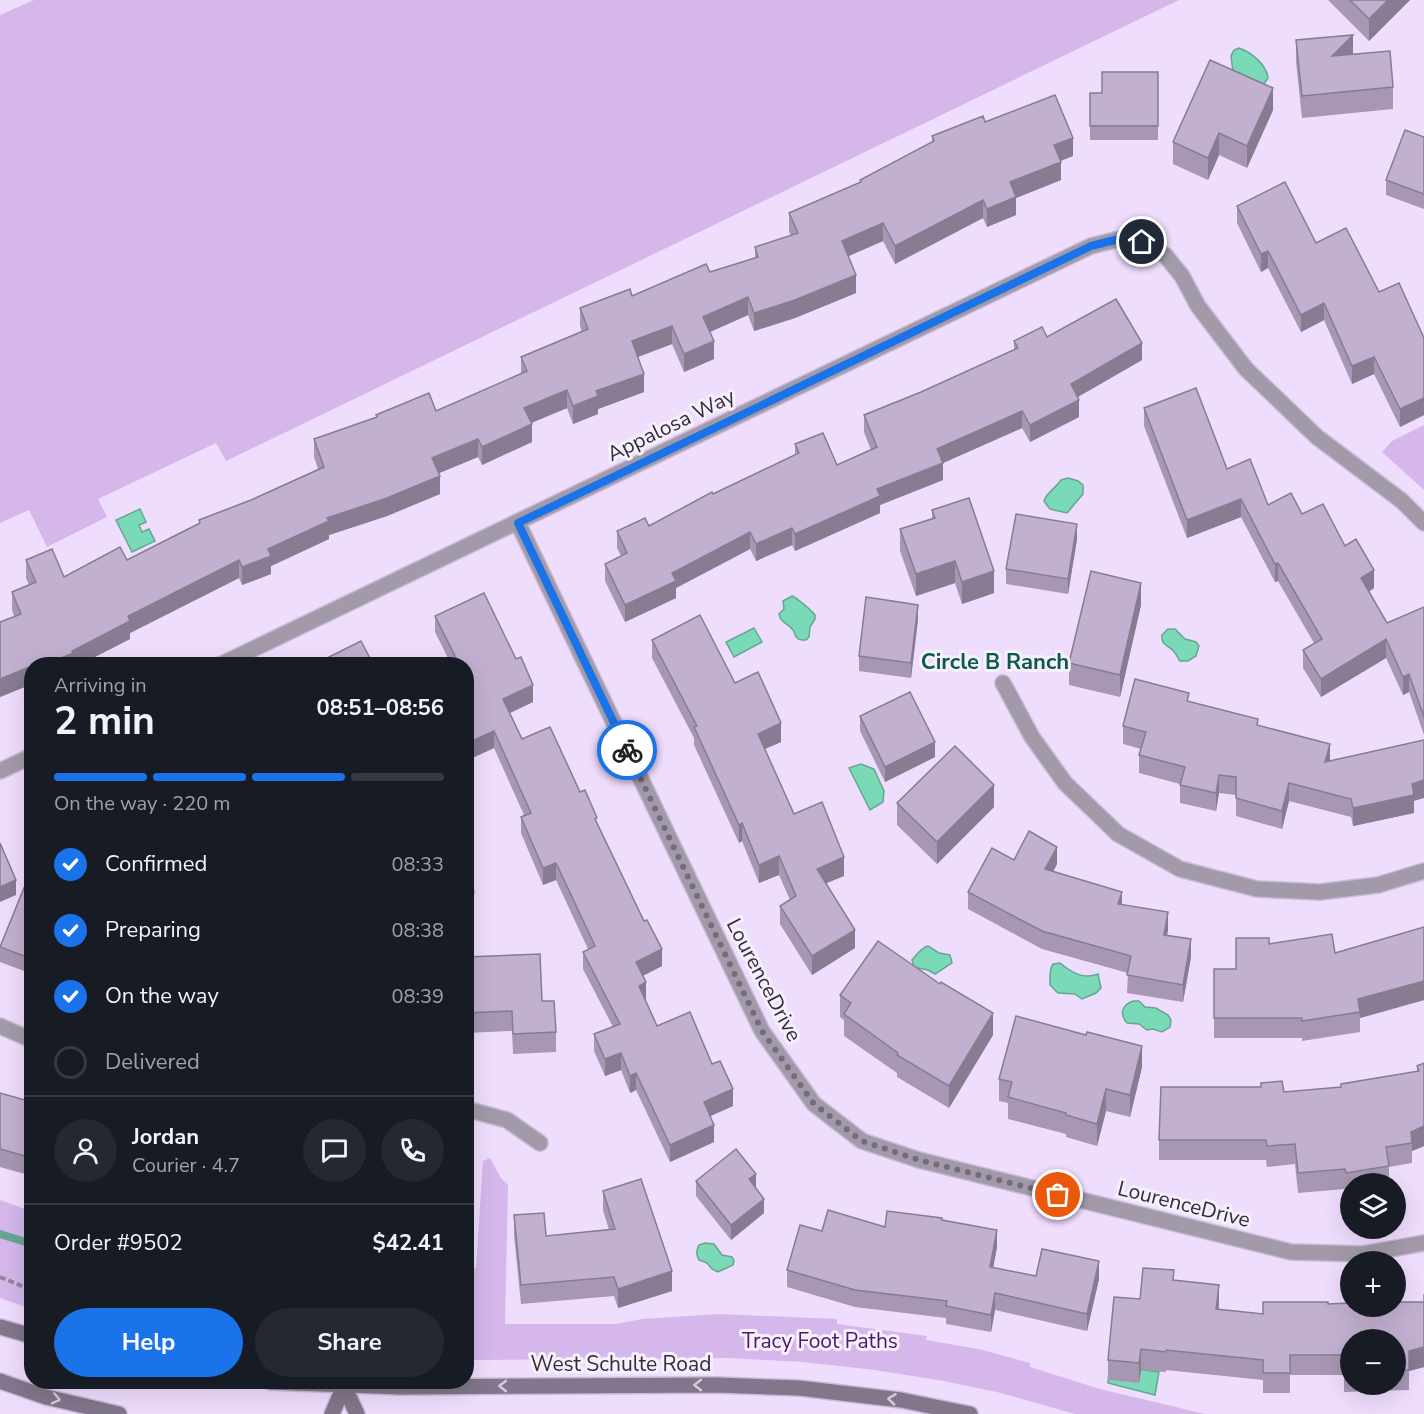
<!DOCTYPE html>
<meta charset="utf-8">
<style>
body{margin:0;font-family:"Nunito Sans",sans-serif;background:#242831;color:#f1f3f6;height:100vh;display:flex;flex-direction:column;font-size:22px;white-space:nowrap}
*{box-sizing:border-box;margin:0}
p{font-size:20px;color:#9ea1a6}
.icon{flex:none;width:33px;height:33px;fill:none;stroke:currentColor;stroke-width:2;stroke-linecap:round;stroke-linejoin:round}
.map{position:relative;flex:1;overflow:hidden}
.side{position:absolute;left:24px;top:657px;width:450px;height:732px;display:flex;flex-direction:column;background:#171b24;border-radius:24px;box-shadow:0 6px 24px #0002}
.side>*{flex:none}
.controls{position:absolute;left:1340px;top:1173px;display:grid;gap:12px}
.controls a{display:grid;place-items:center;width:66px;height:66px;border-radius:50%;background:#171b24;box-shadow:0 6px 24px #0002;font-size:30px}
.pin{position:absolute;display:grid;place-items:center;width:51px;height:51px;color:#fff;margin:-26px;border:3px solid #fff;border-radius:50%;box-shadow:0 2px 6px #0007}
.courier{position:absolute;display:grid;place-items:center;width:60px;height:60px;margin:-30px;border:4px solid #1a73e8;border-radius:50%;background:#fff;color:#222;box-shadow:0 2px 8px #0007}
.headline em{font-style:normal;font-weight:700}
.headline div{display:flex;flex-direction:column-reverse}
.headline{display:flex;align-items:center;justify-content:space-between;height:102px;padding:0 30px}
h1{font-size:39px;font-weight:700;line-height:45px}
.bar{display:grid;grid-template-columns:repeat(4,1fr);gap:9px 6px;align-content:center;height:72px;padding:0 30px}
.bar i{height:8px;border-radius:4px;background:#363941}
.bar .current{background:#1a73e8}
.bar p{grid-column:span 4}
.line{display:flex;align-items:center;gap:15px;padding:0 30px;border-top:2px solid #363941}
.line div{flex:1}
.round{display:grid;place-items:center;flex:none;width:63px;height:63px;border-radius:32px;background:#242831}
ol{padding:0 30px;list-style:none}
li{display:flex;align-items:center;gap:18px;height:66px}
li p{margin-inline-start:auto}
li .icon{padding:6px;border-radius:50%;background:#1a73e8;color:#fff;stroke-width:4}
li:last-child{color:#9ea1a6}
li i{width:33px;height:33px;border:3px solid #363941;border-radius:50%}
.button{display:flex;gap:12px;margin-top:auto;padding:12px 30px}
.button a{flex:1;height:69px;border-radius:36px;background:#1a73e8;color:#fff;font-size:24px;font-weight:700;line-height:69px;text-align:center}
.button a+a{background:#242831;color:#f1f3f6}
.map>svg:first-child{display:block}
</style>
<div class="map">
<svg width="1424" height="1414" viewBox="0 0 1424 1414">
<rect width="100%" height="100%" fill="#efddfe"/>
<g fill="#d5b7ec">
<polygon points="34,0 1179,0 226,461 216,443 98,499 107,517 47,547 29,510 0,523 0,15"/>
<polygon points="1424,425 1424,490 1382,452 1392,441"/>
<polygon points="490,1158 501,1178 508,1185 505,1324 616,1324 642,1319 719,1314 837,1319 837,1324 927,1336 926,1340 979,1349 1030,1363 1030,1367 1100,1389 1205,1414 1075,1414 1001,1393 944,1381 875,1370 803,1362 728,1358 467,1360 467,1268 476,1268 483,1161"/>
<polygon points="0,1200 31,1211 31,1309 0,1298"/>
</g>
<g fill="#7adab8" stroke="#65a692" stroke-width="1.5">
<path d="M1239,48C1251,52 1267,65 1268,78L1263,85L1233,72L1231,56L1234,50Z"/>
<path d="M1068,478L1078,481L1083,485V494L1067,513L1050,509L1044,501C1047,492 1056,488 1061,480Z"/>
<polygon points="140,509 146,522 139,525 142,532 149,529 155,541 132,552 116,520"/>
<path d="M792,596C796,597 812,611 815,615V619L810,627L809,637L806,640C803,640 800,641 797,638C794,635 795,631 792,629C787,622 781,624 779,614L784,609L783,601Z"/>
<polygon points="754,628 762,642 734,657 726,642"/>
<path d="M1168,629H1175L1185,639L1196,642L1199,646L1196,656L1188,661H1180C1178,659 1177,655 1175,653C1170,644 1161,648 1162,635Z"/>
<polygon points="861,764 874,769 884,791 883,802 870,810 849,768"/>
<path d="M928,946L939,953L950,955L952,963L935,974L928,970L914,967L912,960C916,955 922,947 928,946Z"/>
<path d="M1060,963C1071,972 1083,980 1098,974L1101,988L1096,993L1082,999L1075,994L1058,993L1050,985C1050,978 1049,970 1053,964Z"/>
<path d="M1133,1001H1139L1145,1007L1156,1008L1168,1015L1171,1020L1170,1027L1162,1032L1153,1029L1147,1030L1139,1024L1127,1023C1119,1014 1122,1005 1133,1001Z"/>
<path d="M705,1243L714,1244L722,1255L732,1257L734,1261L733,1265L718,1272L712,1269L707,1263L699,1260C696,1255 696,1250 699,1245Z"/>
<polygon points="1136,1369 1159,1372 1155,1395 1108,1383 1109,1370"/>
</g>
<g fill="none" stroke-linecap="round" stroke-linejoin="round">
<polyline stroke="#65a692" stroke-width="8" points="0,1234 32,1244"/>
<g stroke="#cabad7" stroke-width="18">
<g id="minor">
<polyline points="518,523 762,1031 814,1104 862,1141 919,1160 1291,1252 1363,1254 1424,1243"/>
<polyline points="222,664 1091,246 1119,239 1142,242 1165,255 1182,276 1198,306 1246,369 1317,437 1402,501 1424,523"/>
<polyline points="1003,683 1032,737 1065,783 1118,834 1180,869 1257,889 1320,892 1378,885 1424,871"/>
<polyline points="0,771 32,756"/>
<polyline points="0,1026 32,1040"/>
<polyline points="466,1109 507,1120 540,1143"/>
</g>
</g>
<g stroke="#cabad7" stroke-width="18">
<g id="secondary">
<polyline points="0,1327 32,1336"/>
<polyline points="0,1381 46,1397 119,1414"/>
<polyline points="270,1382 400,1387 717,1385 799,1388 901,1400 970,1414"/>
<polyline points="344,1386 357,1414"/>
<polyline points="332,1414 344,1386"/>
</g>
</g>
<polyline stroke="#93869d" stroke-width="4" stroke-dasharray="6 3" stroke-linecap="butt" points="0,1277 32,1290"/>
<use href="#minor" stroke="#a29aa8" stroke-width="15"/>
<use href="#secondary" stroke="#81768a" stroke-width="15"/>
</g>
<g fill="#a797b3" fill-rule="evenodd">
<polygon points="1328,0 1410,0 1369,41"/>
<polygon points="1296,40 1393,87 1393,109 1302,118 1296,62"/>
<polygon points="1158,72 1158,140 1090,140 1090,93 1102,93"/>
<polygon points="1273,110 1247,168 1219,155 1208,180 1173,164 1173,142"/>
<polygon points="985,122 1073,156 1061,161 1061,180 1016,198 1016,215 987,227 983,218 895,264 883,241 848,256 856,293 795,318 754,331 748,315 710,332 714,359 684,372 672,344 638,357 644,392 598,409 598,414 573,424 567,408 531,423 532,442 482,465 478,457 439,473 440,494 387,516 329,535 329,539 271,566 271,574 242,585 239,578 130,633 130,639 81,664 32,664 32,684 0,697 14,616 12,610 12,592 29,585 26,578 26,560 64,577 127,560 199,524 199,520 251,500 318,469 314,457 314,439 376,418 376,415 436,411 521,374 521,357 582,332 580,326 580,308 632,296 755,258 755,247 791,236 789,231 789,213 860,182 860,180 932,142 932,136"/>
<polygon points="1424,137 1424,209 1386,195 1386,180"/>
<polygon points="1237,206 1316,243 1379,292 1424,338 1424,415 1400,427 1374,374 1352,384 1324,320 1301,332 1268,268 1261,272 1237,223"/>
<polygon points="1047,337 1142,360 1077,397 1079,417 1030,442 1022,428 943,463 943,480 880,505 880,513 795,551 792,545 756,561 750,549 676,588 676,598 625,622 605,581 605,564 621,556 617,548 617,531 649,526 795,455 795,444 837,465 871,450 864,432 864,415 921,392 1014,350 1014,341"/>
<polygon points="1144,408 1227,469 1268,505 1302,514 1345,546 1374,588 1369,592 1387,623 1424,607 1424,735 1409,692 1403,695 1386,658 1321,697 1303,668 1303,650 1314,643 1278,581 1275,582 1241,517 1187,538 1144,426"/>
<polygon points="932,510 994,593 962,604 955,583 916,596 900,551 900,529 932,518"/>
<polygon points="1077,539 1068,594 1006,584 1006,569"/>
<polygon points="1141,605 1120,697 1069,685 1069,663"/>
<polygon points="435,616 533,702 510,713 522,739 580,792 597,823 662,966 643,976 645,999 657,1026 712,1064 733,1106 710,1116 714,1142 670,1162 636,1090 630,1093 621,1070 605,1076 594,1051 594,1034 613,1027 583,969 583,952 588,949 556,880 543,885 521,833 521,817 524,815 494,748 472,758 466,747 466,664 451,664 435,632"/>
<polygon points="918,619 911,678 859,671 859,656"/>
<polygon points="652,640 735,683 781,742 765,749 794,814 844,876 826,883 855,948 812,975 780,924 780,906 790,900 779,875 759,883 742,841 739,843 694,745 694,738 652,658"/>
<polygon points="1189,702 1258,726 1414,801 1414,813 1353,826 1351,817 1289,801 1282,829 1236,816 1236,795 1219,793 1216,811 1180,803 1180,784 1139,773 1139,755 1141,749 1123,744 1123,726"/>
<polygon points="860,716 935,757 885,782 860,731"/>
<polygon points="897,803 994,807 937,864 897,825"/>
<polygon points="466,856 474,893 474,913 466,915"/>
<polygon points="1014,860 1057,864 1053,872 1122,904 1168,930 1167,935 1191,957 1183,1002 1127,993 1128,973 1042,949 968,909 968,892"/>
<polygon points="32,885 32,974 0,962 0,947"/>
<polygon points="1424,927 1424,1000 1360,1018 1360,1032 1302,1041 1302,1038 1214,1038 1214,969 1236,969 1269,944 1335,953"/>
<polygon points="466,957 542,1001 556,1032 556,1052 513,1054 512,1031 466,1033"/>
<polygon points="840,995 993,1035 949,1108 897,1077 897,1073 844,1036 844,1020 840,1017"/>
<polygon points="1424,1063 1424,1146 1412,1151 1412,1163 1389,1167 1389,1184 1350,1184 1350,1193 1346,1193 1345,1189 1298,1193 1295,1164 1267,1167 1266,1160 1159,1160 1159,1140 1284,1092 1341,1087 1417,1072 1417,1066"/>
<polygon points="1142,1067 1130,1117 1106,1111 1097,1146 1066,1137 1066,1134 1008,1119 1008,1103 999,1101 999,1079"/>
<polygon points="0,1093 32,1102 32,1176 0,1167"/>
<rect x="466" y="1177" width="4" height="69"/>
<polygon points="696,1181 756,1189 764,1213 731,1240 696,1196"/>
<polygon points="603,1191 672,1291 618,1308 614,1296 521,1304 514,1235 514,1215 546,1236 609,1230 603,1210"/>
<polygon points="942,1220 997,1247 993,1268 1036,1276 1099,1279 1087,1331 995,1310 991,1332 946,1324 946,1318 855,1307 787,1287 787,1270 822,1231 885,1227"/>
<path d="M1174,1280L1219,1305L1218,1309L1263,1314L1328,1304L1423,1302V1294H1424V1367L1409,1371V1390L1344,1392V1375H1290V1393H1263V1380L1166,1370V1372L1141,1370L1139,1383L1108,1380V1360L1140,1299ZM1350,1340H1395V1384H1350Z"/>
</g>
<g fill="#887b92">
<polygon points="1388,0 1410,0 1369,41 1369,19"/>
<polygon points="1353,35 1353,57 1332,56"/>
<polygon points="1273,88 1273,110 1247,168 1247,146"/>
<polygon points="1219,133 1219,155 1208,180 1208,158"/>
<polygon points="1073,138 1073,156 1054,163 1054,145"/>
<polygon points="1061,162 1061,180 1016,198 1016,215 987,227 987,209 1010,182"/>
<polygon points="983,200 983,218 895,264 895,246"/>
<polygon points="883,223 883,241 842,259 842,241"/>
<polygon points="1268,251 1268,268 1261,272 1261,254"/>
<polygon points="856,275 856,293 795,318 754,331 754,313"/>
<polygon points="748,297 748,315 703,335 703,317"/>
<polygon points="1324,303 1324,320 1301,332 1301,315"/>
<polygon points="672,326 672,344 632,359 632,341"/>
<polygon points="714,341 714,359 684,372 684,354"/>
<polygon points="1142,343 1142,360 1071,401 1071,384"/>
<polygon points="1374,357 1374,374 1352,384 1352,366"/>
<polygon points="644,374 644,392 598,409 598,414 573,424 573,406 596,391"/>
<polygon points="567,390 567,408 524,426 524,408"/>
<polygon points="1424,398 1424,415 1400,427 1400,409"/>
<polygon points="1079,400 1079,417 1030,442 1030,425"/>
<polygon points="1022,411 1022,428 943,463 943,480 880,505 880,513 795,551 795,534 877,489 937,449"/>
<polygon points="532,424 532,442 482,465 482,447"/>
<polygon points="478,439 478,457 432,476 432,458"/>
<polygon points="440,476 440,494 387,516 329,535 329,539 271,566 271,574 242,585 242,567 268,549 327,518"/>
<polygon points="1241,499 1241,517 1187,538 1187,520"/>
<polygon points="1077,524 1077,539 1068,594 1068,579"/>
<polygon points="792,528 792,545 756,561 756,544"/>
<polygon points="750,532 750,549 676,588 676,598 625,622 625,605 672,573"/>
<polygon points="239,560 239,578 130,633 130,639 81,664 48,664 72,651 128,616"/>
<polygon points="955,561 955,583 916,596 916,574"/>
<polygon points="1278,563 1278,581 1275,582 1275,564"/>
<polygon points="1374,570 1374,588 1361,596 1361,578"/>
<polygon points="994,571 994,593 962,604 962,582"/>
<polygon points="1141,583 1141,605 1120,697 1120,675"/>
<polygon points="918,605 918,619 911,678 911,663"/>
<polygon points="1386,639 1386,658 1321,697 1321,679"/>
<polygon points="32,666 32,684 0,697 0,679"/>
<polygon points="1409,674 1409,692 1403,695 1403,677"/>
<polygon points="533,685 533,702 503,716 503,699"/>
<polygon points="781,723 781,742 758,752 758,734"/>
<polygon points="494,731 494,748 472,758 472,741"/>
<polygon points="935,742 935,757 885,782 885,767"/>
<polygon points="1330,744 1330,762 1325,762"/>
<polygon points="1219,775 1219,793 1216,811 1216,793"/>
<polygon points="1424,780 1424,798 1414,801 1414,813 1353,826 1353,808"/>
<polygon points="1289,783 1289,801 1282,829 1282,811"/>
<polygon points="994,785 994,807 937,864 937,842"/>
<polygon points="742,823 742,841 739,843 739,825"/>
<polygon points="1057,847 1057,864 1045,887 1045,869"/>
<polygon points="779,856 779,875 759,883 759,865"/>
<polygon points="844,857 844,876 817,887 817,869"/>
<polygon points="556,863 556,880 543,885 543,868"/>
<polygon points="16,880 16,895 0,902 0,887"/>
<polygon points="1122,892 1122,909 1118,904"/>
<polygon points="1168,912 1168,930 1164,952 1164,935"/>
<polygon points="855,930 855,948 812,975 812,956"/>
<polygon points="1191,939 1191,957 1183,1002 1183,985"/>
<polygon points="662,949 662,966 636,979 636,962"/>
<polygon points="1424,981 1424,1000 1360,1018 1358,999"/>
<polygon points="646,982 646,999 639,1002 639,986"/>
<polygon points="993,1013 993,1035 949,1108 949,1086"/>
<polygon points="1142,1046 1142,1067 1130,1117 1130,1095"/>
<polygon points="621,1053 621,1070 605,1076 605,1059"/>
<polygon points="636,1073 636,1090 630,1093 630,1076"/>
<polygon points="733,1089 733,1106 704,1119 704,1102"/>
<polygon points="1106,1089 1106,1111 1097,1146 1097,1124"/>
<polygon points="714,1125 714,1142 670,1162 670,1145"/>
<polygon points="1424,1126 1424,1146 1412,1151 1412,1143 1411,1132"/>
<polygon points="756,1174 756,1189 749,1179"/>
<polygon points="764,1199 764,1213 731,1240 731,1225"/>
<polygon points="997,1230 997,1247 990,1284 990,1267"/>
<polygon points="1099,1261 1099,1279 1087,1331 1087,1314"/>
<polygon points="672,1271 672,1291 618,1308 618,1289"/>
<polygon points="1219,1285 1219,1305 1216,1329 1216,1309"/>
<polygon points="995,1293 995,1310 991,1332 991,1315"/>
<polygon points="1424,1347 1424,1367 1409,1371 1409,1351"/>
<polygon points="1141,1349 1141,1370 1139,1383 1139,1363"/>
</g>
<g fill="#c2b0d0" stroke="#887b92" stroke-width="1.5">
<polygon points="1350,0 1388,0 1369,19"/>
<polygon points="1353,35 1332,56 1390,51 1393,87 1302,96 1296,40"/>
<polygon points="1210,60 1273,88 1247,146 1219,133 1208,158 1173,142"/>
<polygon points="1102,72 1158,72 1158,126 1090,126 1090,93 1102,93"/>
<polygon points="1055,95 1073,138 1054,145 1061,162 1010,182 1016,197 987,209 983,200 895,246 883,223 842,241 856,275 795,300 754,313 748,297 703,317 714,341 684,354 672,326 632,341 644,374 596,391 598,396 573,406 567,390 524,408 532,424 482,447 478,439 432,458 440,476 387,498 327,518 329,521 268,549 271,556 242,567 239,560 128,616 130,621 72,651 73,653 48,664 44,664 43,662 36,664 32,664 32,666 0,679 0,622 21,614 12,592 36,582 26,560 52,549 64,577 120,547 127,560 200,523 199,520 251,500 324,467 314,439 377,417 376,415 429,393 436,411 527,371 521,357 588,329 580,308 630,289 632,296 706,264 710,272 758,257 755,247 798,233 789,213 861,182 860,180 934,141 932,136 983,116 985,122"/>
<polygon points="1405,130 1424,137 1424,194 1386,180"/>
<polygon points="1285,182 1316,243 1346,228 1379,292 1399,283 1424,338 1424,398 1400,409 1374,357 1352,366 1324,303 1301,315 1268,251 1261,254 1237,206"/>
<polygon points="1116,299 1142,343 1071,384 1079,400 1030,425 1022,411 937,449 943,463 877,489 880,496 795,534 792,528 756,544 750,532 672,573 676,581 625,605 605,564 627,553 617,531 645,518 649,526 712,492 713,494 799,453 795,444 823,433 837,465 877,447 864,415 921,392 1018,348 1014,341 1042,327 1047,337"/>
<polygon points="1196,388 1227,469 1250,459 1268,505 1291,493 1302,514 1323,504 1345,546 1356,539 1374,570 1361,578 1387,623 1424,607 1424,717 1409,674 1403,677 1386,639 1321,679 1303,650 1322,639 1278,563 1275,564 1241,499 1187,520 1144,408"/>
<polygon points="969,498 994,571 962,582 955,561 916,574 900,529 935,518 932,510"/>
<polygon points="1016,514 1077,524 1068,579 1006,569"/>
<polygon points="1091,571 1141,583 1120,675 1069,663"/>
<polygon points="484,593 516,659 521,657 533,685 503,699 522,739 550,727 580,792 585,790 597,818 595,819 644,921 647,920 662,949 636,962 646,982 639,986 657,1026 690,1012 712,1064 720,1061 733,1089 704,1102 714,1125 670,1145 636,1073 630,1076 621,1053 605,1059 594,1034 620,1024 583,952 595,946 556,863 543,868 521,817 531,813 494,731 472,741 466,730 466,664 459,664 435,616"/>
<polygon points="866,597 918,605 911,663 859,656"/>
<polygon points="700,615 735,683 758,672 781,723 758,734 794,814 822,802 844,857 817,869 855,930 812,956 780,906 796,896 779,856 759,865 742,823 739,825 694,727 697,726 652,640"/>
<polygon points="361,641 373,664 321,664 319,662"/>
<polygon points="1135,679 1189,693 1187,701 1258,719 1257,725 1330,744 1325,762 1424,740 1424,780 1412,784 1414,795 1353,808 1351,799 1289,783 1282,811 1236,798 1236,777 1219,775 1216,793 1180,785 1185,767 1139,755 1146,732 1123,726"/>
<polygon points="910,692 935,742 885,767 860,716"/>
<polygon points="955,746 994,785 937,842 897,803"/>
<polygon points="1029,831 1057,847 1045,869 1122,892 1118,904 1168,912 1164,935 1191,939 1183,985 1127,975 1131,956 1042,931 968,892 992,848 1014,860"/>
<polygon points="0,843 16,880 0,887"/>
<polygon points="466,856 474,893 466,895"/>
<polygon points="26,883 32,885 32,959 0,947"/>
<polygon points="1424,927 1424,981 1358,999 1360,1012 1302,1021 1302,1018 1214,1018 1214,969 1236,969 1236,938 1269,938 1269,944 1332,934 1335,953"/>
<polygon points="878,941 940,984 941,982 993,1013 949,1086 897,1055 898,1053 844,1014 851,1003 840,995"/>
<polygon points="540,954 542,1001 554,1001 556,1032 513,1034 512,1011 466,1013 466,957"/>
<polygon points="1016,1016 1086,1035 1087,1032 1142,1046 1130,1095 1106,1089 1097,1124 1066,1115 1066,1113 1008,1097 1012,1082 999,1079"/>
<polygon points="1424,1063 1424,1126 1411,1132 1412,1143 1386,1147 1389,1166 1346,1173 1345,1169 1298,1173 1295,1144 1267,1146 1266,1140 1159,1140 1161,1087 1261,1087 1261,1083 1282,1081 1284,1092 1341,1087 1341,1084 1419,1071 1417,1066"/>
<polygon points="0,1093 32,1102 32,1158 0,1149"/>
<polygon points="736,1149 756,1174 749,1179 764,1199 731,1225 696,1181"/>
<rect x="466" y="1177" width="4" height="51"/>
<polygon points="641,1179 672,1271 618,1289 614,1277 521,1285 514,1215 544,1213 546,1236 615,1229 603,1191"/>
<polygon points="828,1210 885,1227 887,1211 942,1218 942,1220 997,1230 990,1267 1036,1276 1042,1249 1099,1261 1087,1314 995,1293 991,1315 946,1306 947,1301 855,1290 787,1270 800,1225 822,1231"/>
<polygon points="1143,1268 1174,1270 1173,1280 1219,1285 1216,1309 1263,1314 1263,1302 1328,1302 1328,1304 1350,1303 1350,1306 1395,1306 1395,1302 1424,1302 1424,1347 1409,1351 1409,1370 1395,1370 1395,1340 1350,1340 1350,1371 1344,1371 1344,1355 1290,1355 1290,1373 1263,1373 1263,1360 1166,1350 1166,1352 1141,1349 1139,1363 1108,1360 1114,1297 1140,1299"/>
</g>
<defs><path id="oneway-chevron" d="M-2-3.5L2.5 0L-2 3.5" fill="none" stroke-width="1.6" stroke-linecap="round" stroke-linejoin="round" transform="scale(1.5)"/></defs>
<g stroke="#d3cbda">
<use href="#oneway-chevron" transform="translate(698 1385) rotate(180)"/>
<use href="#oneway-chevron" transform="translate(503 1386) rotate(180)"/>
<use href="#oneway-chevron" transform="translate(56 1399) rotate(13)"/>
<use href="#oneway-chevron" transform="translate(892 1399) rotate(-173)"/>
</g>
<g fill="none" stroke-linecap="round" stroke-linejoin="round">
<polyline stroke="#756b7e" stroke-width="6" stroke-dasharray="0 10.8" points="627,750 762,1031 814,1104 862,1141 919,1160 1058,1195"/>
<polyline stroke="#1a73e8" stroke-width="8" points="627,750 518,523 1091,246 1119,239 1142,242"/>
</g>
<g text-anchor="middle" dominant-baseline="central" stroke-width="6" stroke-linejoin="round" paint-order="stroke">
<g font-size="21" fill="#342d39" stroke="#f6effc">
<text transform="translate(671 425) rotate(-26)">Appalosa Way</text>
<text transform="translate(764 980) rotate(62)">LourenceDrive</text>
<text transform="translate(1184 1204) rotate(14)">LourenceDrive</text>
<text x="621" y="1364">West Schulte Road</text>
</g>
<g font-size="21" fill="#4d1a6a" stroke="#f6effc">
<text x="820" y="1341">Tracy Foot Paths</text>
</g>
<g font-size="22" font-weight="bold" fill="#0c5b45" stroke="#f6effc">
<text x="995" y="662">Circle B Ranch</text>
</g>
</g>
</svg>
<div class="controls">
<a><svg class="icon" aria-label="layers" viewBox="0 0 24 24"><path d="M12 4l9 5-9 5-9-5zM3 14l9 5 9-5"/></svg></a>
<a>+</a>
<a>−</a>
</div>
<div class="pin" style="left:1058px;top:1195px;background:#ea580c"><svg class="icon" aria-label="bag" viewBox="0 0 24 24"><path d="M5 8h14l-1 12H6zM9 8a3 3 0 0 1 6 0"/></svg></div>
<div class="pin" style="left:1142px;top:242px;background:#1f2937"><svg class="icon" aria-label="home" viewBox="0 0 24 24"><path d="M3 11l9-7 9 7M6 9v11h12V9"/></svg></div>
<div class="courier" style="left:627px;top:750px"><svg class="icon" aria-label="bike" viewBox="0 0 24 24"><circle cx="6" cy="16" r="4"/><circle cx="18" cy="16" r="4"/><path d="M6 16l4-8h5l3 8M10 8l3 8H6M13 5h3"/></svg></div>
<section class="side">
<div class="headline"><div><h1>2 min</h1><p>Arriving in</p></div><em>08:51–08:56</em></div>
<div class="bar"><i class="current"></i><i class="current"></i><i class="current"></i><i></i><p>On the way · 220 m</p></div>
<ol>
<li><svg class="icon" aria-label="check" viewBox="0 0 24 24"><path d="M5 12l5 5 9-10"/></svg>Confirmed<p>08:33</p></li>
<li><svg class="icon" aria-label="check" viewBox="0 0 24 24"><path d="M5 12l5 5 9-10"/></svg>Preparing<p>08:38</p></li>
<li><svg class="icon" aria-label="check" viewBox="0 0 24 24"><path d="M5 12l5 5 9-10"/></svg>On the way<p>08:39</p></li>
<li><i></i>Delivered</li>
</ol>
<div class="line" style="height:108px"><a class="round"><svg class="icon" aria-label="person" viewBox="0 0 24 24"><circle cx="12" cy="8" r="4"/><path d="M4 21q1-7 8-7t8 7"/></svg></a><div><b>Jordan</b><p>Courier · 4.7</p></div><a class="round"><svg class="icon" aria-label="chat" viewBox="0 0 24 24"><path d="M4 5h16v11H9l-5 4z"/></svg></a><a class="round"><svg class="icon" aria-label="phone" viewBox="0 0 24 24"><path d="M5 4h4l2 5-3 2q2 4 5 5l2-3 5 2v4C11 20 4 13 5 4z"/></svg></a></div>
<div class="line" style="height:78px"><div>Order #9502</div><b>$42.41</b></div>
<div class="button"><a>Help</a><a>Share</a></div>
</section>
</div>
